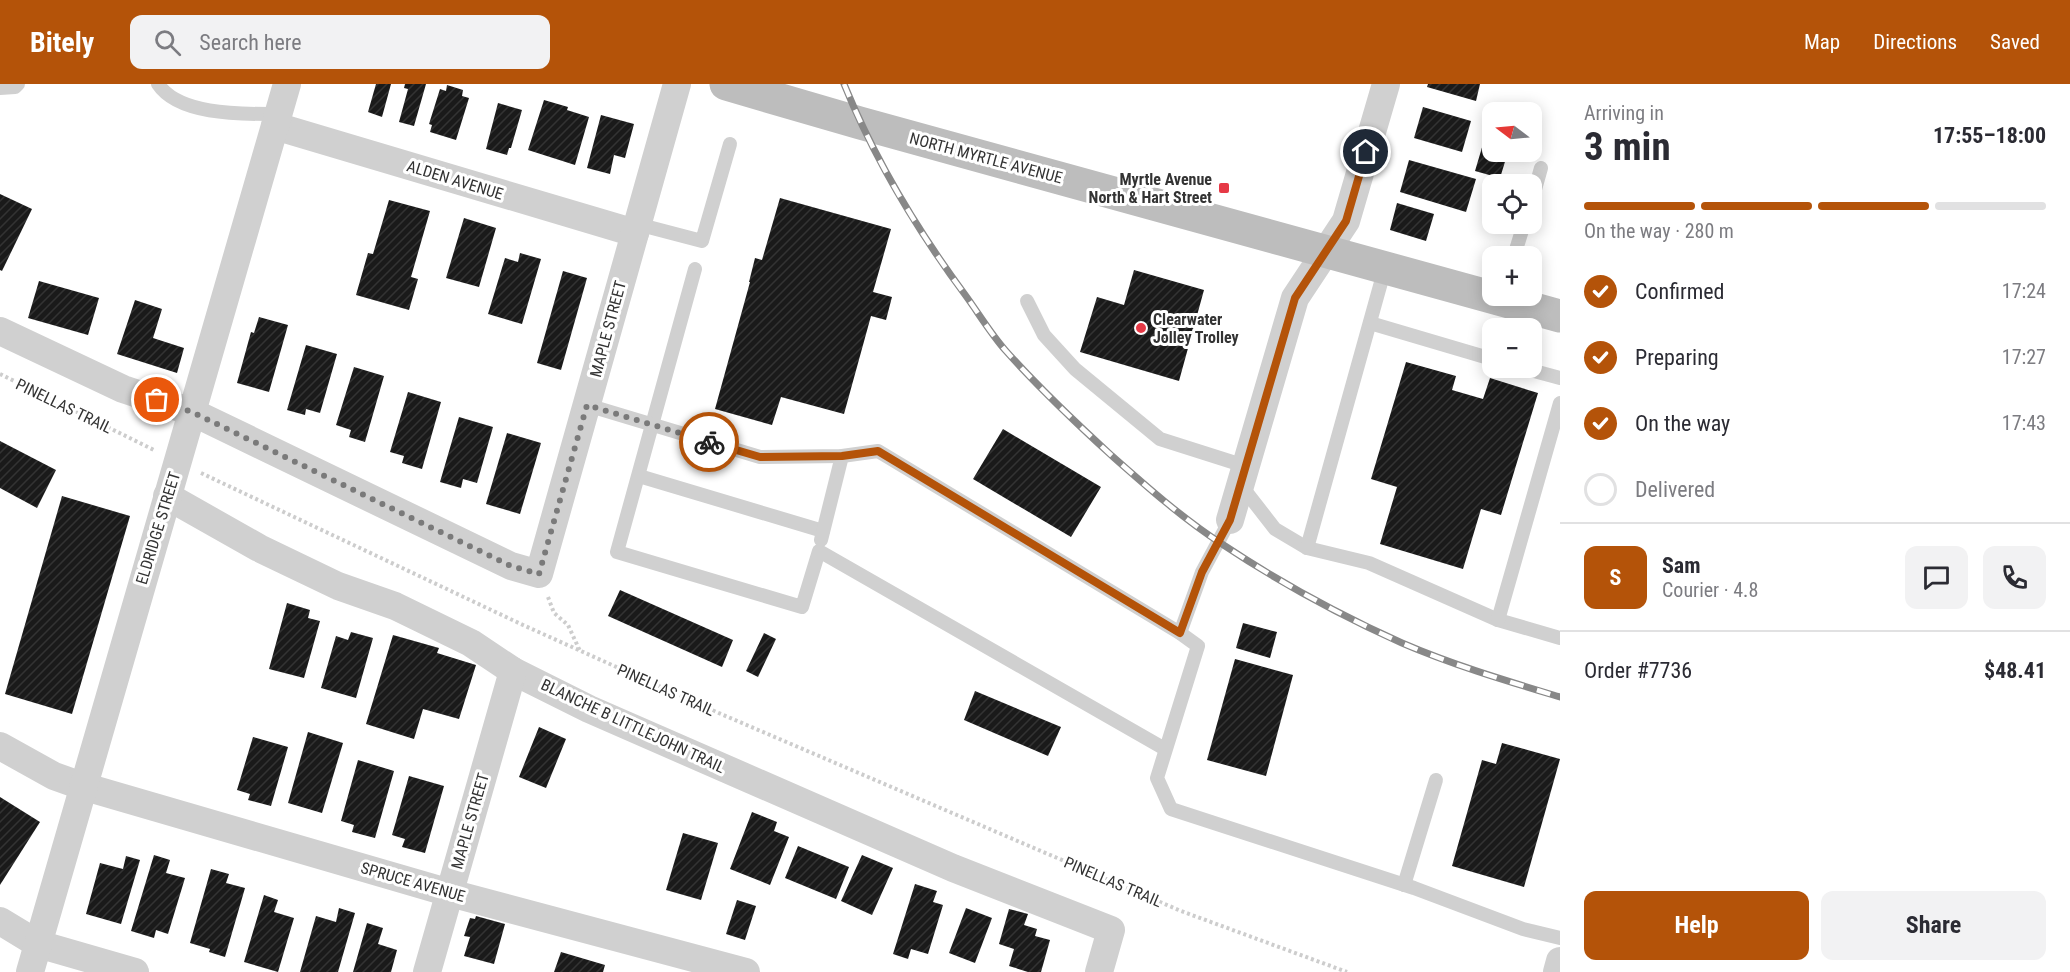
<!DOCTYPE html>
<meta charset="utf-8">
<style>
body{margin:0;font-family:"Roboto Condensed",sans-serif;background:#f2f2f3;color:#2b2b33;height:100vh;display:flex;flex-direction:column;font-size:22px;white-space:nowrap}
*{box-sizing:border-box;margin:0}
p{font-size:20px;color:#7c7c81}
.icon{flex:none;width:33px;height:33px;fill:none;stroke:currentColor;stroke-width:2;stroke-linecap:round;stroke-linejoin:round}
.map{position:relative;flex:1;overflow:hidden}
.panel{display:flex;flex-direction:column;background:#fff;width:510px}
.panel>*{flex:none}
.needle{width:39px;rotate:286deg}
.fabs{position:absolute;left:1482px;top:18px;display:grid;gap:12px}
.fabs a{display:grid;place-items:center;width:60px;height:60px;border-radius:12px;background:#fff;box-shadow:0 3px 15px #0003;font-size:30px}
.pin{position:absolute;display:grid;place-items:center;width:51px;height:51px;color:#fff;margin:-26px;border:3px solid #fff;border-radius:50%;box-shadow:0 2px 6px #0007}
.courier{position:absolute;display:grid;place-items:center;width:60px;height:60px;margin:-30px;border:4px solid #b45309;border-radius:50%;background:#fff;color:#222;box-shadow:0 2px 8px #0007}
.headline em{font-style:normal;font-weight:700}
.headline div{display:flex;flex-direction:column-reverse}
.headline{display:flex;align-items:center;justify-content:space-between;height:102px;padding:0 24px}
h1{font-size:39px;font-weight:700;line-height:45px}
.bar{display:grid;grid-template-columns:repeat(4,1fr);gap:9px 6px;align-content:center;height:72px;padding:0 24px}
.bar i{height:8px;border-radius:4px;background:#e1e1e2}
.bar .selected{background:#b45309}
.bar p{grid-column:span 4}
.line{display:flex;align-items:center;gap:15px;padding:0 24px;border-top:2px solid #e1e1e2}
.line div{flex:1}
.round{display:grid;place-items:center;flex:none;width:63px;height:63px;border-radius:12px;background:#f2f2f3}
ol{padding:0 24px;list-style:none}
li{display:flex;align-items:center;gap:18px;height:66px}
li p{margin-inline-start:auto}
li .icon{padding:6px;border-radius:50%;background:#b45309;color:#fff;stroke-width:4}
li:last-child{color:#7c7c81}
li i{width:33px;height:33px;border:3px solid #e1e1e2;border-radius:50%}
.primary-button{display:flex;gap:12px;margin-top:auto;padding:12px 24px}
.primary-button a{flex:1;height:69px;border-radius:12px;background:#b45309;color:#fff;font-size:24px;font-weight:700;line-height:69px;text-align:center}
.primary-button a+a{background:#f2f2f3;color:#2b2b33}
header{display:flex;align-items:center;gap:36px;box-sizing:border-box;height:84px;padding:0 30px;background:#b45309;color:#fff}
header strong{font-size:28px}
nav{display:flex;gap:33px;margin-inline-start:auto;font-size:21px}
.search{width:420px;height:54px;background:#f2f2f3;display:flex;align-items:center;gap:15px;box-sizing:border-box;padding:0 21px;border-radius:12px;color:#7c7c81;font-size:22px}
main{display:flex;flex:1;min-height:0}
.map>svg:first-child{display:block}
</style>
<header>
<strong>Bitely</strong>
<div class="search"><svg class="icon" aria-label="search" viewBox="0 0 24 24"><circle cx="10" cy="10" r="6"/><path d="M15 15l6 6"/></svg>Search here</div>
<nav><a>Map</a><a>Directions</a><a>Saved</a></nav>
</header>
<main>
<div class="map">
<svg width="1560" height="888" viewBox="0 0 1560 888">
<defs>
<pattern id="building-hatch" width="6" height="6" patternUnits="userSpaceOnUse" patternTransform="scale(1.5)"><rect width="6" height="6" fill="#1a1a1a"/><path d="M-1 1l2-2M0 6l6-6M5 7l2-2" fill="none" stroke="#333"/></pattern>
</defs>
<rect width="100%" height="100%" fill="#fff"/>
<g fill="url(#building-hatch)">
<polygon points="376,0 391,0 382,33 368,28"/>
<polygon points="405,0 426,0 414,42 399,38 408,5 404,4"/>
<polygon points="1428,0 1480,0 1476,17 1427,3"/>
<polygon points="447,1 463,6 462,12 469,14 456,56 430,48 432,41 429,40 440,5 446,7"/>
<polygon points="544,16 568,23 567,26 589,33 575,81 528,66"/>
<polygon points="498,19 522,26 511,64 509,64 507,71 486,65"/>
<polygon points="1423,23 1471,37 1462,68 1414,54"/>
<polygon points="601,31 634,40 625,74 614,71 610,90 587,84"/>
<polygon points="1483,60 1492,63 1492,68 1508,68 1500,94 1475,87"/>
<polygon points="1409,76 1476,95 1466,128 1400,108"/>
<polygon points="0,110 32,125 2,187 0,186"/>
<polygon points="780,114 891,145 873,208 892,213 886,236 871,232 844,330 781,313 772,341 715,325 750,198 749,198 755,174 762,176"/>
<polygon points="389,116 430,127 411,193 418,195 409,226 356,211 368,169 373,170"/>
<polygon points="1397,119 1434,130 1426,157 1390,146"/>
<polygon points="464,134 496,144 479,203 446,194"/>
<polygon points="520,169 541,175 522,240 488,230 505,174 518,178"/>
<polygon points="1134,186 1204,206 1179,297 1080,268 1097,213 1124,221"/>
<polygon points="563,187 587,194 561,286 537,279"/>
<polygon points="39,197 99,214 88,251 28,234"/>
<polygon points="135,216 162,225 153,254 184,264 177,289 117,270"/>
<polygon points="259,233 288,241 269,308 237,299 251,248 254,249"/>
<polygon points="306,261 337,270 320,329 306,325 305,331 287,326"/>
<polygon points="1406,278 1456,292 1452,306 1483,315 1490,294 1538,309 1501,431 1481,425 1463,485 1380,460 1397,403 1371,395"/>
<polygon points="354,283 384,292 365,358 349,353 351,346 336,341"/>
<polygon points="408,308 441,318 422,385 402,379 404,372 390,368"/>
<polygon points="459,333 493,343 477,399 463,395 461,404 440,398"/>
<polygon points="1003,345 1101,403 1071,453 973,395"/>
<polygon points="507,349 541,359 520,430 486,420"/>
<polygon points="0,357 56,386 37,424 0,404"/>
<polygon points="62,412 130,432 72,630 5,610"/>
<polygon points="620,506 733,556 722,583 608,532"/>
<polygon points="287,519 310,526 308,534 320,537 304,594 269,585"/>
<polygon points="1243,539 1277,548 1270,574 1236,564"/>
<polygon points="351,548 373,554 356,614 321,604 336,552 348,556"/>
<polygon points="764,549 776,555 758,593 746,587"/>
<polygon points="393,551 439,564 437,569 476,581 459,635 423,625 414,655 366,640"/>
<polygon points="1235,575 1293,591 1266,692 1207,676"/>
<polygon points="975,607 1061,643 1048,672 964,636"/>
<polygon points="539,643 566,655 546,704 519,693"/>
<polygon points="308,648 343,659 322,729 288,719"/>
<polygon points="253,653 288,663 271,722 248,716 250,710 237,706"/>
<polygon points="1502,659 1560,675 1524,803 1452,782 1482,676 1496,680"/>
<polygon points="358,676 394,687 375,754 352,748 354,741 341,737"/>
<polygon points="409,692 444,702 425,769 402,763 405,755 392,751"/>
<polygon points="0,713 40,738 0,801"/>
<polygon points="752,728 777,738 774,747 789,753 770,801 730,785"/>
<polygon points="683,749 718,759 701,816 666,806"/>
<polygon points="798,762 849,783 836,815 785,794"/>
<polygon points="154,771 170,776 166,789 185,794 168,850 156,846 154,854 131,847"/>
<polygon points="862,771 893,784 872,831 841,817"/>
<polygon points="126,772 140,776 121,840 86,830 100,779 123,785"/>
<polygon points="211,785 229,790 226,799 245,804 225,873 209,868 210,865 190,859"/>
<polygon points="915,800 937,807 933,818 943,821 928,870 911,865 908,875 893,870"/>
<polygon points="264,811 278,816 274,828 294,834 278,888 244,878"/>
<polygon points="737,816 756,822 745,856 726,850"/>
<polygon points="339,824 355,829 338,888 300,888 316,832 336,838"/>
<polygon points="966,824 992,834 975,879 949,869"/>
<polygon points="1009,825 1028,830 1024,841 1037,845 1035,852 1050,856 1041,888 1028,888 1009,882 1014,865 999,860"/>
<polygon points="476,832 505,840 494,880 464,872 470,853 464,852 470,834 475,835"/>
<polygon points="367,839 383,844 378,860 397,866 391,888 353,888"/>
<polygon points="561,868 605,881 603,888 554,888"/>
</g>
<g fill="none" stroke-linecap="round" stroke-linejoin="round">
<g stroke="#cdcdcd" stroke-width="4" stroke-dasharray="3 3" stroke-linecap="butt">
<polyline points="0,290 154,366"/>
<polyline points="201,389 523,541 721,630 1181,827 1347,888"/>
<polyline points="548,513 554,529 568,541 580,567"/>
</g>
<g stroke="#d0d0d0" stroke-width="14">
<path d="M158,0C179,32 244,30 278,30"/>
<polyline points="0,4 15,3 18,0"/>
<polyline points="1532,116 1541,84"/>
<polyline points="637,140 702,157 730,60"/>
<polyline points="1514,172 1524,140"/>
<polyline points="695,185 617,468 802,523 819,467 1165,665"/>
<polyline points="1027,217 1044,251 1075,285 1160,355 1245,382"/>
<polyline points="1370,239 1492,275"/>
<polyline points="1523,284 1560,294"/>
<polyline points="587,321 760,373 842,372 878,367 1180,549 1198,562 1157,694 1171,725 1414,804 1523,845 1560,854"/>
<polyline points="639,392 823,447"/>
<polyline points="1240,400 1275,445 1307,464 1369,479 1498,536 1560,554"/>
<polyline points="821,456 842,372"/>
<polyline points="1307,464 1385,184"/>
<polyline points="1498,536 1560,319"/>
<polyline points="1180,549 1202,488 1230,436"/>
<polyline points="1404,801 1436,696"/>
</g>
<g stroke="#d0d0d0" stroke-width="28">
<polyline points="275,42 635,149"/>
<polyline points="0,247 123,305 192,328 511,482 539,490 677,0"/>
<polyline points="167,412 259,464 338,502 395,522 471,559 513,587 589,625 953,784 1111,846 1099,888"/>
<polyline points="1230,436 1295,214 1346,137 1386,0"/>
<polyline points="0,662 54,692 82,702 450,809 746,888"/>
<polyline points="0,837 38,860 135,888"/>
<polyline points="30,888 287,0"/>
<polyline points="427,888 513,587"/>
<polyline points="1557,888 1560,877"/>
</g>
<polyline stroke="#bdbdbd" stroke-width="33" points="726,0 860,39 1560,232"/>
<g stroke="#888" stroke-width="7">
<path id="rail" d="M844,0C875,76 917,146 966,212C979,230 991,250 1006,267C1039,304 1075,338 1111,371C1146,402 1182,434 1222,460C1279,498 1340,531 1402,559C1453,581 1507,597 1560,613"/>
</g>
<use href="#rail" stroke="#fff" stroke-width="4.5" stroke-dasharray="14" stroke-linecap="butt"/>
</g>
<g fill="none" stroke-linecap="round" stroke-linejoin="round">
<polyline stroke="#7a7a7a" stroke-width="6" stroke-dasharray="0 10.8" points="157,316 192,328 511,482 539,490 587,321 709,358"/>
<polyline stroke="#b45309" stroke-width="8" points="709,358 760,373 842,372 878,367 1180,549 1202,488 1230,436 1295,214 1346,137 1366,68"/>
</g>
<g fill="#e63946" stroke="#fff" stroke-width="2">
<rect x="1218" y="98" width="12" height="12" rx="3"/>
<circle cx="1141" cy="244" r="6"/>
</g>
<g text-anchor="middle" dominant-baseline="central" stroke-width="6" stroke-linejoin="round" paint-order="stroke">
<g font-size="16" fill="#333" stroke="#fff">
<text transform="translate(986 74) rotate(15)">NORTH MYRTLE AVENUE</text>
<text transform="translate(455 96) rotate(17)">ALDEN AVENUE</text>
<text transform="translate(608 245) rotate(-75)">MAPLE STREET</text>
<text transform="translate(64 322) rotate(26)">PINELLAS TRAIL</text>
<text transform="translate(158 444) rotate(-73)">ELDRIDGE STREET</text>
<text transform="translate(666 606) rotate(24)">PINELLAS TRAIL</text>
<text transform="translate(633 642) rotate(25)">BLANCHE B LITTLEJOHN TRAIL</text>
<text transform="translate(470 737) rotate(-74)">MAPLE STREET</text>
<text transform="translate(413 798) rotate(16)">SPRUCE AVENUE</text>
<text transform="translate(1113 798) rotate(23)">PINELLAS TRAIL</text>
</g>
<g font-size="16" font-weight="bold" fill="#333" stroke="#fff" text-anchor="end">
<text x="1212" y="95">Myrtle Avenue<tspan x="1212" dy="18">North &amp; Hart Street</tspan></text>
<text x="1153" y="235" text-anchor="start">Clearwater<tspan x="1153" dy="18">Jolley Trolley</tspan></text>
</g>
</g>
</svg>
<div class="fabs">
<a><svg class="needle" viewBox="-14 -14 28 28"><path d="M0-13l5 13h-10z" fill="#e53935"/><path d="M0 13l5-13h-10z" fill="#7c7c81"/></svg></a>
<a><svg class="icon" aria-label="locate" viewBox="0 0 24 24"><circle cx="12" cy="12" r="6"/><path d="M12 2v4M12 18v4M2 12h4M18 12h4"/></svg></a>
<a>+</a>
<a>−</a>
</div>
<div class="pin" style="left:157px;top:316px;background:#ea580c"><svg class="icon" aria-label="bag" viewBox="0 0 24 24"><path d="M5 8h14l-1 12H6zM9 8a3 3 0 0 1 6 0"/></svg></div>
<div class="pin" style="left:1366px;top:68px;background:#1f2937"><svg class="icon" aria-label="home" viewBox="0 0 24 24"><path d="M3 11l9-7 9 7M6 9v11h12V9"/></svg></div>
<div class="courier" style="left:709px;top:358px"><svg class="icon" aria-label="bike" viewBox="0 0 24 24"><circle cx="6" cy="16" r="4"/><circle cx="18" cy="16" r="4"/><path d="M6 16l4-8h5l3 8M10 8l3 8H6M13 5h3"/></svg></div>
</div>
<section class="panel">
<div class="headline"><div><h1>3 min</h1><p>Arriving in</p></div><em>17:55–18:00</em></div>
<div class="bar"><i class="selected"></i><i class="selected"></i><i class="selected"></i><i></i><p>On the way · 280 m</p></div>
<ol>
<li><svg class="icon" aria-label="check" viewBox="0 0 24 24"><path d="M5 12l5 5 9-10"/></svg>Confirmed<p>17:24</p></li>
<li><svg class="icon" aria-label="check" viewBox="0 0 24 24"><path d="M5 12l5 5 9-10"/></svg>Preparing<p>17:27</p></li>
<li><svg class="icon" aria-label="check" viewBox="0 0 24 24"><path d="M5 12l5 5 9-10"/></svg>On the way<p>17:43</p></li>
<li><i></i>Delivered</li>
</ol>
<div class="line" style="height:108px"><b class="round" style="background:#b45309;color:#fff">S</b><div><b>Sam</b><p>Courier · 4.8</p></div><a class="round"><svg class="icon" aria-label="chat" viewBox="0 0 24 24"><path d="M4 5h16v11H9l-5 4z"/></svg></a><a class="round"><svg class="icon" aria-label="phone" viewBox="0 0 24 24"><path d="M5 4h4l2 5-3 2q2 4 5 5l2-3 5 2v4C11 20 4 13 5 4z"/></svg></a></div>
<div class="line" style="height:78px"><div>Order #7736</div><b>$48.41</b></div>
<div class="primary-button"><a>Help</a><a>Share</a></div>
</section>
</main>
